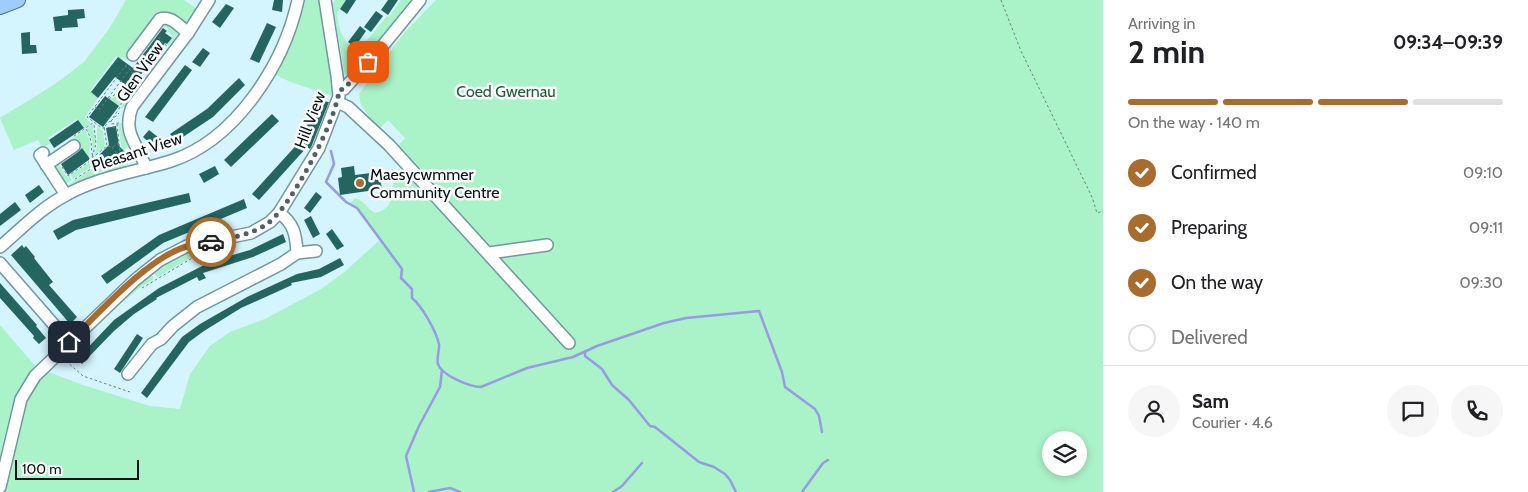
<!DOCTYPE html>
<meta charset="utf-8">
<style>
body{margin:0;font-family:Cabin,sans-serif;background:#f6f6f6;color:#202124;height:100vh;display:flex;flex-direction:column;font-size:19px;white-space:nowrap}
*{box-sizing:border-box;margin:0}
p{font-size:16px;color:#757577}
.icon{flex:none;width:28px;height:28px;fill:none;stroke:currentColor;stroke-width:2;stroke-linecap:round;stroke-linejoin:round}
.map{position:relative;flex:1;overflow:hidden}
.sheet{display:flex;flex-direction:column;background:#fff;width:425px}
.sheet>*{flex:none}
.tools{position:absolute;left:1042px;top:431px;display:grid;gap:10px}
.tools a{display:grid;place-items:center;width:45px;height:45px;border-radius:50%;background:#fff;box-shadow:0 2px 8px #0003;font-size:25px}
.scale{position:absolute;left:15px;bottom:12px;width:124px;box-sizing:border-box;padding-left:5px;border:2px solid #051317;border-top:0;font-size:14px;line-height:18px;white-space:nowrap;color:#051317;-webkit-text-stroke:4px #fbfbfb;paint-order:stroke}
.pin{position:absolute;display:grid;place-items:center;width:42px;height:42px;color:#fff;margin:-21px;border-radius:10px;box-shadow:0 2px 8px #0006}
.courier{position:absolute;display:grid;place-items:center;width:50px;height:50px;margin:-25px;border:4px solid #a86d2e;border-radius:50%;background:#fff;color:#222;box-shadow:0 1px 6px #0007}
.summary em{font-style:normal;font-weight:700}
.summary div{display:flex;flex-direction:column-reverse}
.summary{display:flex;align-items:center;justify-content:space-between;height:85px;padding:0 25px}
h1{font-size:32px;font-weight:700;line-height:38px}
.bar{display:grid;grid-template-columns:repeat(4,1fr);gap:8px 5px;align-content:center;height:60px;padding:0 25px}
.bar i{height:6px;border-radius:4px;background:#e0e0e0}
.bar .on{background:#a86d2e}
.bar p{grid-column:span 4}
.line{display:flex;align-items:center;gap:12px;padding:0 25px;border-top:1px solid #e0e0e0}
.line div{flex:1}
.round{display:grid;place-items:center;flex:none;width:52px;height:52px;border-radius:26px;background:#f6f6f6}
ol{padding:0 25px;list-style:none}
li{display:flex;align-items:center;gap:15px;height:55px}
li p{margin-inline-start:auto}
li .icon{padding:5px;border-radius:50%;background:#a86d2e;color:#fff;stroke-width:4}
li:last-child{color:#757577}
li i{width:28px;height:28px;border:2px solid #e0e0e0;border-radius:50%}
main{display:flex;flex:1;min-height:0}
.map>svg:first-child{display:block}
</style>
<main>
<div class="map">
<svg width="1103" height="492" viewBox="0 0 1103 492">
<rect width="100%" height="100%" fill="#d4f4fe"/>
<g fill="#aaf2c7" fill-rule="evenodd">
<polygon points="126,0 184,0 197,9 186,23 181,24 168,15 127,60 122,57 120,59 116,56 90,91 98,98 85,117 91,124 84,128 77,119 48,138 51,143 43,148 38,140 14,150 0,118 55,84 84,62 109,29"/>
<path d="M303,0H319L333,80V96C313,89 292,84 274,74C287,49 298,28 303,0Z"/>
<path d="M335,0H346L337,13C339,30 342,40 356,50L362,42L365,43L387,16L389,17L401,0H414L350,75L347,76L344,72L333,4Z"/>
<path d="M436,0H1103V492H3L20,414L29,396L46,371L83,385L150,406L180,409L190,374L210,346L230,332L265,319L321,289L342,274L380,240L357,208L350,204L355,198C365,201 366,208 375,213C397,208 388,194 395,179C399,171 405,165 410,159L397,147L405,138L388,120L378,130L366,118L369,116L361,105L359,94L404,33ZM1051,440H1079V468H1051Z"/>
<path d="M163,23C169,23 177,27 178,33L169,46L167,44L173,36L167,31L168,29L162,25Z"/>
<polygon points="127,86 134,91 125,108 123,107 121,109"/>
<polygon points="124,89 125,90 119,106 110,100"/>
<polygon points="122,123 122,129 128,146 122,152 118,124"/>
<polygon points="92,125 96,140 93,154 92,140 87,129"/>
<polygon points="97,126 103,131 105,146 94,156 97,146"/>
<polygon points="85,130 90,141 89,158 82,148 75,152 73,149 49,160 46,157"/>
<path d="M130,151C135,168 114,170 102,174L118,159L123,164L130,158L127,154Z"/>
<polygon points="57,162 67,177 69,176 72,180 65,184 55,169 55,163"/>
<polygon points="89,163 92,166 73,179 71,175"/>
<polygon points="94,168 104,169 99,173 100,174 68,185"/>
<polygon points="191,250 197,254 157,277 154,272 170,258"/>
<polygon points="151,274 154,279 142,286 110,312 140,282"/>
<path d="M0,325L36,367C16,393 6,425 0,457Z"/>
</g>
<g fill="none" stroke-linecap="round" stroke-linejoin="round">
<g stroke="#979be6" stroke-width="2.5">
<path d="M331,151L334,164L326,182L346,202L357,208L402,269L401,278L412,289V298C422,306 436,331 439,344C440,350 436,358 438,364C441,375 470,387 481,387L527,368L573,357L597,346L664,323L686,318L759,311L782,372L785,387L815,409L819,416L822,432"/>
<polyline points="585,352 585,356 602,369 612,385 629,400 650,426 655,427 699,462 714,467 725,474 730,480 736,492"/>
<polyline points="414,492 406,456 419,426 440,387 442,370"/>
<polyline points="429,492 450,488 460,492"/>
<polyline points="613,492 622,486 642,463"/>
<polyline points="802,492 823,463 828,460"/>
</g>
</g>
<g fill="#256560">
<polygon points="274,0 283,0 282,12 272,10"/>
<polygon points="346,0 356,0 347,14 340,9"/>
<polygon points="388,0 398,0 388,15 381,10"/>
<polygon points="226,4 234,8 220,28 212,22"/>
<polygon points="84,9 85,18 77,19 78,27 62,28 62,31 55,31 53,17 68,15 68,10"/>
<polygon points="376,11 383,16 371,32 364,27"/>
<polygon points="267,23 276,27 259,63 250,59"/>
<polygon points="360,26 366,31 355,47 348,42"/>
<polygon points="163,28 167,31 165,33 172,38 167,44 165,43 139,77 143,80 134,91 115,77 98,98 91,92 118,57 133,68"/>
<polygon points="30,32 30,45 36,45 37,53 22,54 21,33"/>
<polygon points="203,48 210,53 200,67 192,62"/>
<polygon points="185,65 192,70 153,122 145,117"/>
<polygon points="239,78 245,85 213,117 177,141 175,141 170,134 207,109"/>
<polygon points="105,96 119,106 103,127 89,117"/>
<polygon points="314,100 329,102 312,145 310,149 307,147 259,200 252,194 301,140 299,138 309,122 306,121"/>
<polygon points="272,114 279,121 231,167 224,160"/>
<polygon points="78,120 84,128 54,148 49,140"/>
<polygon points="116,126 119,146 130,157 123,164 117,157 104,169 95,159 109,145 106,128"/>
<polygon points="149,130 163,141 156,149 143,137"/>
<polygon points="82,148 90,159 68,175 61,164 78,152"/>
<polygon points="215,166 219,174 204,183 199,174"/>
<polygon points="354,166 355,175 379,172 382,189 340,195 338,178 342,177 341,168"/>
<polygon points="39,185 44,192 30,203 25,195"/>
<polygon points="316,192 322,197 310,213 304,208"/>
<polygon points="189,193 191,202 76,230 58,240 53,231 73,220"/>
<polygon points="244,199 247,208 163,243 107,284 101,276 159,235"/>
<polygon points="15,202 21,210 0,226 0,214"/>
<polygon points="311,216 320,234 313,238 304,220"/>
<polygon points="332,229 344,246 337,250 326,234"/>
<polygon points="283,234 286,242 253,257 203,273 206,278 199,281 197,277 156,298 157,299 134,314 114,331 82,364 77,359 114,320 159,288 212,261 250,250"/>
<polygon points="22,245 24,248 26,246 35,257 34,258 53,282 49,285 77,317 70,324 11,255"/>
<polygon points="340,258 344,265 321,277 291,283 292,285 241,308 204,331 189,342 147,398 141,393 182,337 200,324 247,297 297,274 319,269"/>
<polygon points="0,283 37,325 36,326 46,338 39,344 33,338 34,336 0,298"/>
<polygon points="137,334 143,338 120,373 114,369"/>
</g>
<g fill="none" stroke-linecap="round" stroke-linejoin="round">
<g stroke="#7197a3" stroke-width="14">
<g id="minor">
<path d="M133,55L160,19C171,15 179,26 188,33"/>
<polyline points="339,90 344,89 380,49 420,0"/>
<polyline points="337,102 348,107 389,145 569,343"/>
<polyline points="43,153 40,155 66,195"/>
<polyline points="46,165 74,146"/>
<path d="M146,168C138,144 122,134 132,107L188,33L209,0"/>
<path d="M0,247C21,229 41,208 66,195C98,177 136,172 171,161C236,140 284,64 298,0"/>
<polyline points="297,253 316,251"/>
<polyline points="489,253 547,245"/>
<polyline points="0,263 69,342"/>
<path d="M128,374L152,344L161,339L173,326L197,307L281,264L297,253C296,235 294,223 279,213"/>
<polyline points="0,487 21,399 35,376 135,280 160,260 187,246 251,233 270,222 279,213 319,148 339,96 337,76 325,0"/>
</g>
</g>
<g stroke="#3e76ab" stroke-width="16">
<polyline id="major" points="0,7 18,0"/>
</g>
<g stroke="#698087" stroke-width="1" stroke-dasharray="2.5 2.5" stroke-linecap="butt">
<polyline points="1001,0 1021,51 1092,197 1097,213 1103,211"/>
<polyline points="160,37 159,39 167,46"/>
<polyline points="125,66 142,79"/>
<polyline points="131,72 140,79"/>
<polyline points="109,99 126,86 123,84"/>
<polyline points="95,107 99,110 132,66"/>
<polyline points="107,118 111,121 119,113"/>
<polyline points="119,123 111,124 111,121 120,107 126,89 124,87"/>
<polyline points="117,124 120,152"/>
<polyline points="115,127 102,128 87,117 127,64"/>
<path d="M86,129C95,143 88,151 96,164"/>
<polyline points="74,136 93,123"/>
<polyline points="118,143 121,153"/>
<polyline points="108,146 112,147 118,144"/>
<polyline points="112,147 118,155 116,157"/>
<polyline points="92,157 96,144 94,125"/>
<polyline points="92,158 107,146 104,127 110,121"/>
<polyline points="62,167 68,176 90,161"/>
<polyline points="107,168 118,158"/>
<polyline points="75,179 97,165 99,167 104,168"/>
<polyline points="142,288 199,254"/>
<polyline points="66,361 83,376 130,392"/>
</g>
<use href="#minor" stroke="#fff" stroke-width="11"/>
<use href="#major" stroke="#9ecdfc" stroke-width="14"/>
</g>
<g fill="none" stroke-linecap="round" stroke-linejoin="round">
<path stroke="#4d6268" stroke-width="5" stroke-dasharray="0 9" d="M211,242C230,238 252,235 268,223C291,207 337,119 339,90L344,89L368,62"/>
<path stroke="#a86d2e" stroke-width="6" d="M69,342C99,313 148,257 188,246C195,244 203,243 211,242"/>
</g>
<circle fill="#a86d2e" stroke="#fbfbfb" stroke-width="2" cx="360" cy="183" r="5"/>
<g text-anchor="middle" dominant-baseline="central" stroke-width="5" stroke-linejoin="round" paint-order="stroke">
<g font-size="16" fill="#051317" stroke="#fbfbfb">
<text transform="translate(140 72) rotate(-55)">Glen View</text>
<text transform="translate(310 120) rotate(-69)">Hill View</text>
<text transform="translate(137 152) rotate(-18)">Pleasant View</text>
</g>
<g font-size="16" fill="#1f5c3d" stroke="#fbfbfb">
<text x="506" y="91">Coed Gwernau</text>
</g>
<g font-size="16" fill="#051317" stroke="#fbfbfb" text-anchor="start">
<text x="370" y="174">Maesycwmmer<tspan x="370" dy="18">Community Centre</tspan></text>
</g>
</g>
</svg>
<div class="tools">
<a><svg class="icon" aria-label="layers" viewBox="0 0 24 24"><path d="M12 4l9 5-9 5-9-5zM3 14l9 5 9-5"/></svg></a>
</div>
<div class="scale">100 m</div>
<div class="pin" style="left:368px;top:62px;background:#ea580c"><svg class="icon" aria-label="bag" viewBox="0 0 24 24"><path d="M5 8h14l-1 12H6zM9 8a3 3 0 0 1 6 0"/></svg></div>
<div class="pin" style="left:69px;top:342px;background:#1f2937"><svg class="icon" aria-label="home" viewBox="0 0 24 24"><path d="M3 11l9-7 9 7M6 9v11h12V9"/></svg></div>
<div class="courier" style="left:211px;top:242px"><svg class="icon" aria-label="car" viewBox="0 0 24 24"><path d="M5 17H2v-5l4-1 3-4h7l3 4 3 1v5h-3M9 17h6M6 11h13"/><circle cx="7" cy="17" r="2"/><circle cx="17" cy="17" r="2"/></svg></div>
</div>
<section class="sheet">
<div class="summary"><div><h1>2 min</h1><p>Arriving in</p></div><em>09:34–09:39</em></div>
<div class="bar"><i class="on"></i><i class="on"></i><i class="on"></i><i></i><p>On the way · 140 m</p></div>
<ol>
<li><svg class="icon" aria-label="check" viewBox="0 0 24 24"><path d="M5 12l5 5 9-10"/></svg>Confirmed<p>09:10</p></li>
<li><svg class="icon" aria-label="check" viewBox="0 0 24 24"><path d="M5 12l5 5 9-10"/></svg>Preparing<p>09:11</p></li>
<li><svg class="icon" aria-label="check" viewBox="0 0 24 24"><path d="M5 12l5 5 9-10"/></svg>On the way<p>09:30</p></li>
<li><i></i>Delivered</li>
</ol>
<div class="line" style="height:90px"><a class="round"><svg class="icon" aria-label="person" viewBox="0 0 24 24"><circle cx="12" cy="8" r="4"/><path d="M4 21q1-7 8-7t8 7"/></svg></a><div><b>Sam</b><p>Courier · 4.6</p></div><a class="round"><svg class="icon" aria-label="chat" viewBox="0 0 24 24"><path d="M4 5h16v11H9l-5 4z"/></svg></a><a class="round"><svg class="icon" aria-label="phone" viewBox="0 0 24 24"><path d="M5 4h4l2 5-3 2q2 4 5 5l2-3 5 2v4C11 20 4 13 5 4z"/></svg></a></div>
</section>
</main>
